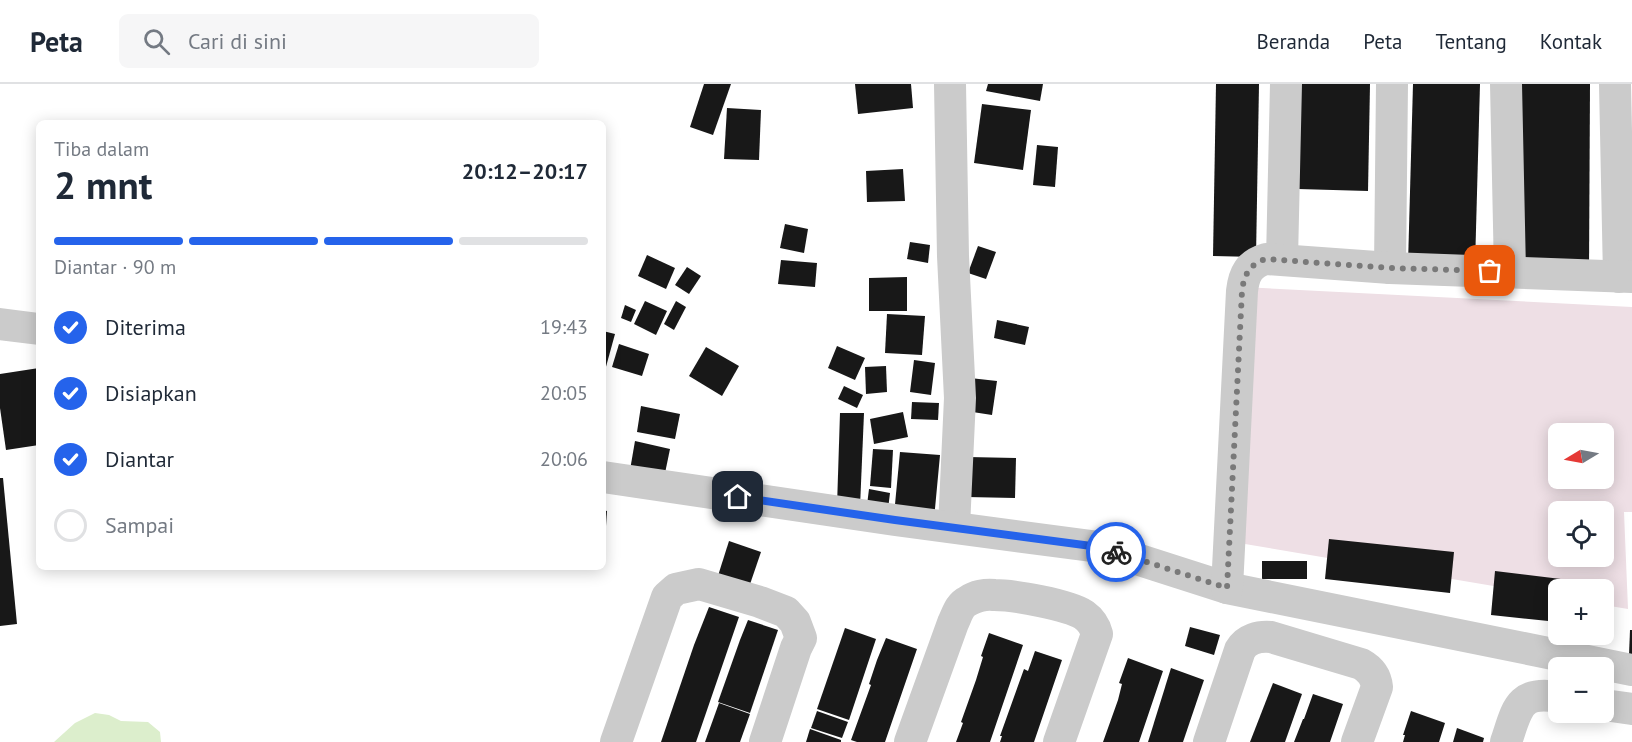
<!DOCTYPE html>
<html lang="id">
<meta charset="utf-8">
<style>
body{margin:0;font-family:"PT Sans",sans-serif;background:#f6f6f7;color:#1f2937;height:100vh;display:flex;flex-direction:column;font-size:22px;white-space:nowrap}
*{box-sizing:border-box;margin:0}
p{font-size:20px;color:#747a83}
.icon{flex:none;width:33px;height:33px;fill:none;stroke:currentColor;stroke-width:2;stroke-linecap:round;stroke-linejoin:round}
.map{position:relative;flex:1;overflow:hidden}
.details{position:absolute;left:36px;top:36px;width:570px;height:450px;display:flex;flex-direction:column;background:#fff;border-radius:9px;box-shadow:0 3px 15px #0003}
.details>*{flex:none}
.needle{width:39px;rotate:260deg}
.tools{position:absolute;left:1548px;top:339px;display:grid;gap:12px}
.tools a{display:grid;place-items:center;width:66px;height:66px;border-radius:9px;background:#fff;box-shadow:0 3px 15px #0003;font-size:30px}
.pin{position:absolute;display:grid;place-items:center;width:51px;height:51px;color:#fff;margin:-26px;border-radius:12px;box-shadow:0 3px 9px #0006}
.courier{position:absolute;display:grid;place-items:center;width:60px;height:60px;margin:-30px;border:4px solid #2563eb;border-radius:50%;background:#fff;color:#222;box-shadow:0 2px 8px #0007}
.overview em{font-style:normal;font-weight:600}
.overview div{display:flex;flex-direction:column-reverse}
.overview{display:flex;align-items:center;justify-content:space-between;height:102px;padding:0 18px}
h1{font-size:39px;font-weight:600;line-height:45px}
.bar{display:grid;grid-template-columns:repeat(4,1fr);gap:9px 6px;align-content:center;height:72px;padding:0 18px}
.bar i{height:8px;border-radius:4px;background:#e0e1e3}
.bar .on{background:#2563eb}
.bar p{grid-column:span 4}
ol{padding:0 18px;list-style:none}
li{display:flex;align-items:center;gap:18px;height:66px}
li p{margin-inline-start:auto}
li .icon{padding:6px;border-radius:50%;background:#2563eb;color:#fff;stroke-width:4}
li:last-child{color:#747a83}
li i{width:33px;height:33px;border:3px solid #e0e1e3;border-radius:50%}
header{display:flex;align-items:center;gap:36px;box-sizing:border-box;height:84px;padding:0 30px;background:#fff;border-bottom:2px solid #e0e1e3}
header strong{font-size:28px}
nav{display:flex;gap:33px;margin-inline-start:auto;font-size:21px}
.search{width:420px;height:54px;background:#f6f6f7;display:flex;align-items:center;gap:15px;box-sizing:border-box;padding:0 21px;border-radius:9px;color:#747a83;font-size:22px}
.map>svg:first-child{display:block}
</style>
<header>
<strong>Peta</strong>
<div class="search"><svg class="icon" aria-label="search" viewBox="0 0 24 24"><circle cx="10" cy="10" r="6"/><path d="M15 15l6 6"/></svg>Cari di sini</div>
<nav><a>Beranda</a><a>Peta</a><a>Tentang</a><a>Kontak</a></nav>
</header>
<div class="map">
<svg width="1632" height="658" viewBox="0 0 1632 658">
<rect width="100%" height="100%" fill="#fff"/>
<path fill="#eedfe5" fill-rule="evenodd" d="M1243,203L1632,223V428H1624L1628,525L1604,521V506H1558V513L1227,457ZM1558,350H1604V394H1558ZM1558,428H1604V472H1558Z"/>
<polygon fill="#dceecc" points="95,629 109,631 121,637 148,638 160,648 161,658 54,658 75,639"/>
<g fill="#181818">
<polygon points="704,0 731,0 713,51 690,43"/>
<polygon points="855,0 911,0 913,24 858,30"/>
<polygon points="988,0 1043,0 1040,17 986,7"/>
<polygon points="1216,0 1259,0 1256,173 1213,172"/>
<polygon points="1301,0 1370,0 1368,107 1298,105"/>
<polygon points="1413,0 1480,0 1475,182 1408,180"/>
<polygon points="1516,0 1590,0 1589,187 1515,186"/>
<polygon points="982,20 1031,26 1023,86 974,79"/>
<polygon points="727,24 761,26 759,76 724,75"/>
<polygon points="1037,61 1058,63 1055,103 1033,101"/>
<polygon points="903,85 905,117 867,118 866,87"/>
<polygon points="785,140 808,145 804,169 780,164"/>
<polygon points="910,158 930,161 928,179 907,175"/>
<polygon points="978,162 996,168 986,195 968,189"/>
<polygon points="647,171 675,184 666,205 638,192"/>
<polygon points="781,176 817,179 815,203 778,200"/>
<polygon points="687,183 701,192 689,210 675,201"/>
<polygon points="907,193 907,227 869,227 869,194"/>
<polygon points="645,217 667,227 656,251 634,240"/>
<polygon points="676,217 686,223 674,246 664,240"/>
<polygon points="625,221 636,226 631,238 621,234"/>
<polygon points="887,230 925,232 922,271 885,269"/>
<polygon points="997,236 1029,243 1025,261 994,254"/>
<polygon points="603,247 615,250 604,290 603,290"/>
<polygon points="619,260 649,270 642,292 612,283"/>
<polygon points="837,262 865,274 855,296 828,284"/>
<polygon points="706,263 739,282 722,312 689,292"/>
<polygon points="914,276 935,279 931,311 910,308"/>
<polygon points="886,282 887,308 866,310 865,283"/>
<polygon points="39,284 39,361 6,366 0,324 0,290"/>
<polygon points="970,294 997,297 992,331 966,327"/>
<polygon points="844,302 863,311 857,324 838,315"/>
<polygon points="912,318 939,319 938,336 911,335"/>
<polygon points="641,322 680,330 675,355 637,348"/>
<polygon points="903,328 908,353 874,360 870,335"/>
<polygon points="840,329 864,329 860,423 837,422"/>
<polygon points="635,357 670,365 664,394 630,386"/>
<polygon points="873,365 893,366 891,404 870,402"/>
<polygon points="900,368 940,371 934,435 894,431"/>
<polygon points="968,373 1016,374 1015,414 967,413"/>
<polygon points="0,394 3,394 17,540 0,542"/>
<polygon points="869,405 890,409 887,433 866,429"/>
<polygon points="603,426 607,427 605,456 603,456"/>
<polygon points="1329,455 1454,468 1450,509 1325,495"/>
<polygon points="729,457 761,468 747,509 716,498"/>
<rect x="1262" y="477" width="45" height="18"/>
<polygon points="1495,487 1569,496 1568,506 1558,506 1558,538 1491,531"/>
<polygon points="709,523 739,533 696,658 661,658 694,561"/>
<polygon points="748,536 778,546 750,629 718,618 740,556"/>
<polygon points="1190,543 1220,551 1214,571 1185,562"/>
<polygon points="845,544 876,555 849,636 817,625"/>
<polygon points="1630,546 1632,546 1632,571 1629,571"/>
<polygon points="989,549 1023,561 990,658 956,658 963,639 961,638 976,596 983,573 981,572"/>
<polygon points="886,554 917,565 885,658 857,658 851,656 871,601 869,600 877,576"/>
<polygon points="1035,567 1062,576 1034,658 1000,658 1002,652 1000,652 1024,585 1028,587"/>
<polygon points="1128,574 1163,587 1139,658 1103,658 1118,616 1122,600 1119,599"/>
<polygon points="1171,584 1204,596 1183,658 1148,658"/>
<polygon points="1273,599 1302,610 1285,658 1250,658"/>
<polygon points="1313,610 1343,620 1330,658 1294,658 1303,635 1304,635"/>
<polygon points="719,619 750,630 740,658 705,658"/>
<polygon points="817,627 848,638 842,654 811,644"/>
<polygon points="1411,627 1445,639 1439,658 1403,658 1405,651 1403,651"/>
<polygon points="1457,644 1484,654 1483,658 1453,658"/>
<polygon points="810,645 841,656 841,658 806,658"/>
</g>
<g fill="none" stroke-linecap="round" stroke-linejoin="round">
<g stroke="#cbcbcb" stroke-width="32">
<polyline points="950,0 953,172 960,314 954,443"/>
<polyline points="1506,0 1510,188"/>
<polyline points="1615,0 1619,193"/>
<polyline points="1282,175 1286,0"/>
<polyline points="1390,184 1392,0"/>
<polyline points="0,240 39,245"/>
<polyline points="603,393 895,436 1099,463 1227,504 1632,586"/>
<path d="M1227,504L1242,207C1244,190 1249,180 1266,175L1390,184L1632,193"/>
<polyline points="1604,621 1632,625"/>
<polyline points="616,658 667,513 676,505 699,500 760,518 786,528 795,538 801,554 796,564 765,658"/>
<path d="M910,658L953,539C957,531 959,521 968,517C975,512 986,510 994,511C1014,511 1069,521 1084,531C1091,536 1095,542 1097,550L1059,658"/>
<path d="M1209,658L1240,566C1246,555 1259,552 1271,553L1361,580C1370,585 1376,593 1377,603L1357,658"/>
<path d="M1506,658C1517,626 1518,606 1558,613"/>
</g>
</g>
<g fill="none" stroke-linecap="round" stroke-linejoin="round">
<path stroke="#797979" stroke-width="6" stroke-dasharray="0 10.8" d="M1116,468L1227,504L1242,207C1244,190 1250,180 1266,175L1390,184L1490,187"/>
<polyline stroke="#2563eb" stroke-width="8" points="738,413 895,436 1099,463 1116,468"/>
</g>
</svg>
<div class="tools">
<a><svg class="needle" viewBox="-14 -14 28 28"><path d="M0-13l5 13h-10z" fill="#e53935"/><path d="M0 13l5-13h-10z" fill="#747a83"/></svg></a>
<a><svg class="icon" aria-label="locate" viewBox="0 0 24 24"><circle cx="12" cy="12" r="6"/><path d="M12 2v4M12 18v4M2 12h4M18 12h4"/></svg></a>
<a>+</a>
<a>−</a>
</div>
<div class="pin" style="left:1490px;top:187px;background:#ea580c"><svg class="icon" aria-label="bag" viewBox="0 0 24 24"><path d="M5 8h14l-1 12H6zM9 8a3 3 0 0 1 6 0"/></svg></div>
<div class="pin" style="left:738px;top:413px;background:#1f2937"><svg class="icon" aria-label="home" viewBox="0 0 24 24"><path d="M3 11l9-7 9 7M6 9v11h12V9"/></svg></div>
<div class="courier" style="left:1116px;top:468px"><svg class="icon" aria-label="bike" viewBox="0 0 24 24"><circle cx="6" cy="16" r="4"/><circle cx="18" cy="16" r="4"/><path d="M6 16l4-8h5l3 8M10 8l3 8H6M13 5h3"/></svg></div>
<section class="details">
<div class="overview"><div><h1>2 mnt</h1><p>Tiba dalam</p></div><em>20:12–20:17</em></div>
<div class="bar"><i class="on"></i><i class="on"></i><i class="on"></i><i></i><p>Diantar · 90 m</p></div>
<ol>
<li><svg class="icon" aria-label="check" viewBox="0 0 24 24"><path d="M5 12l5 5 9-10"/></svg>Diterima<p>19:43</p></li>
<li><svg class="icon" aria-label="check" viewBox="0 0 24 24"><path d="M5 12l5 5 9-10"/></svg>Disiapkan<p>20:05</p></li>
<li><svg class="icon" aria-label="check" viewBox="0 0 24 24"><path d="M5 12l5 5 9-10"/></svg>Diantar<p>20:06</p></li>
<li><i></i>Sampai</li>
</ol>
</section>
</div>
